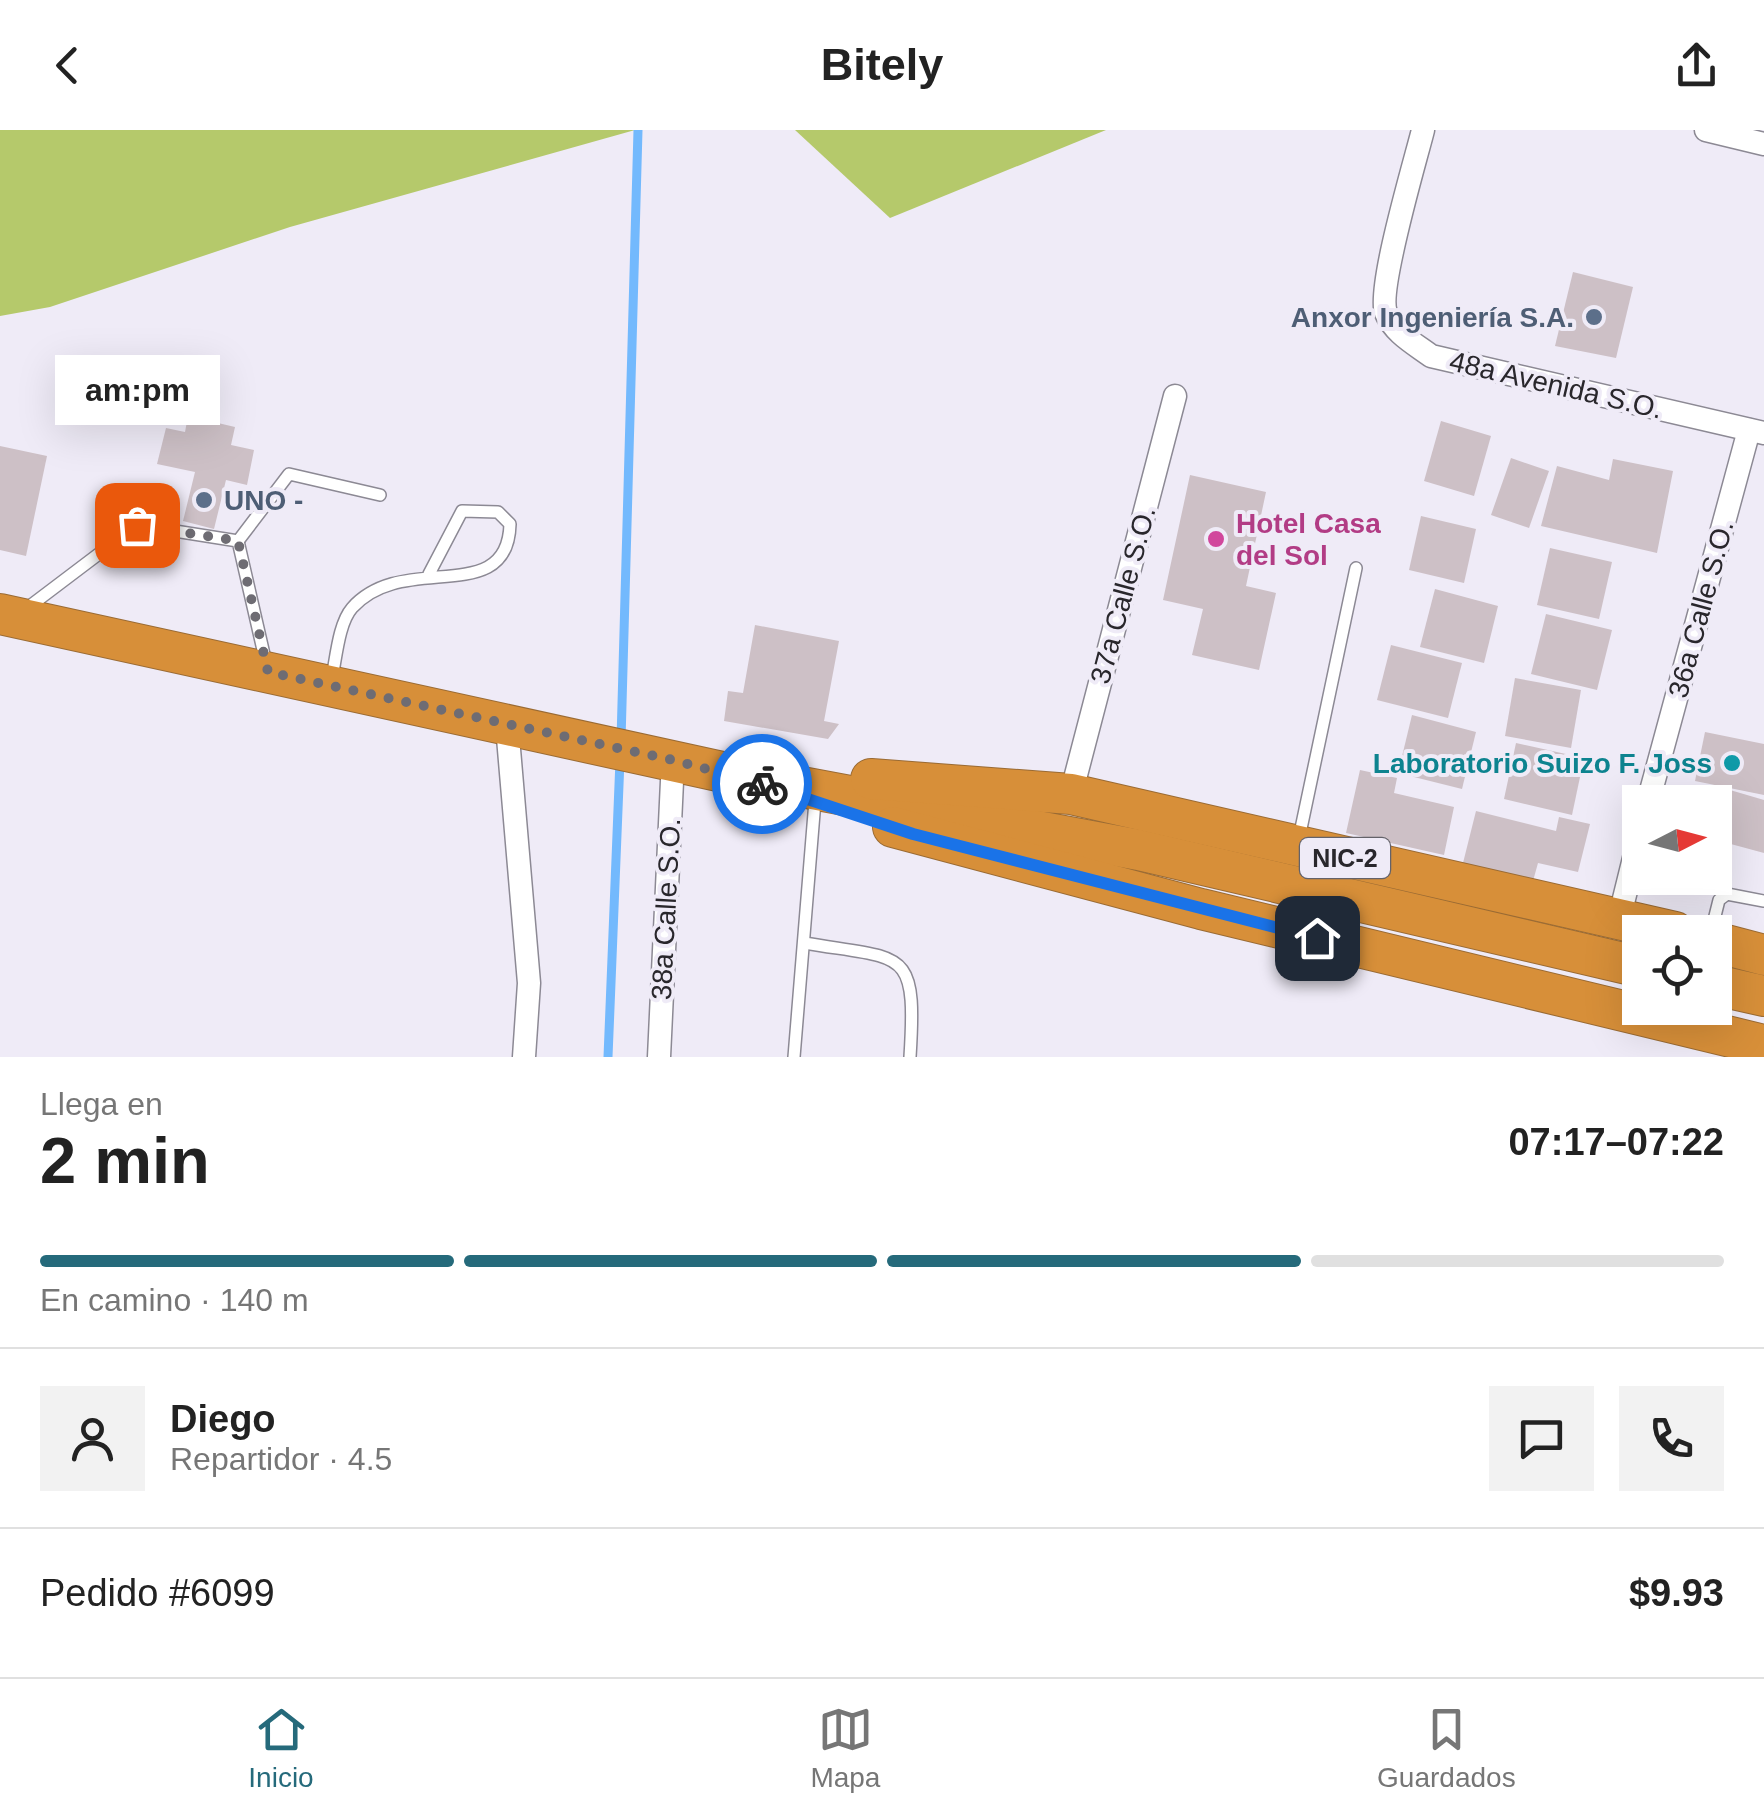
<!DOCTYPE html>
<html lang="es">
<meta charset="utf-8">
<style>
body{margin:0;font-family:Arial,sans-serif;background:#f2f2f2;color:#222;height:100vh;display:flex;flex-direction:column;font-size:38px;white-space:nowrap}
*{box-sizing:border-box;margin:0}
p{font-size:32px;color:#767676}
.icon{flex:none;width:55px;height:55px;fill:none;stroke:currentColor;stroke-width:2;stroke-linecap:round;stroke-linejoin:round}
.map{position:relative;height:927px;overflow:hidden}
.sheet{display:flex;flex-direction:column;background:#fff;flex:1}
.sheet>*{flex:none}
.needle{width:65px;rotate:84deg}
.tools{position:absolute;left:1622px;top:655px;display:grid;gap:20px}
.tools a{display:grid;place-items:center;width:110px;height:110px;border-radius:0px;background:#fff;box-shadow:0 10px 40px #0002;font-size:50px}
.pin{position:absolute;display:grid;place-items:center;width:85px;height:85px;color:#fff;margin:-42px;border-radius:20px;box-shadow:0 5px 15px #0006}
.courier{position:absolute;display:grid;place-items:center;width:100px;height:100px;margin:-50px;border:8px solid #1a73e8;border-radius:50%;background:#fff;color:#222;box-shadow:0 2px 12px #0007}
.bubble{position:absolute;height:70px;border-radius:0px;background:#fff;box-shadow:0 10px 40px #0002;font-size:32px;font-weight:800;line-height:70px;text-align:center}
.head em{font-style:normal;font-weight:800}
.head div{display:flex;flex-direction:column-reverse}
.head{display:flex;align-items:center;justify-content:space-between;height:170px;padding:0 40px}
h1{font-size:65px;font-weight:800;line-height:75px}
.bar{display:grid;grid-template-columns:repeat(4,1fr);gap:15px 10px;align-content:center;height:120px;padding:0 40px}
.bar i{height:12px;border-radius:8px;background:#e0e0e0}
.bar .selected{background:#256a7b}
.bar p{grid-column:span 4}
.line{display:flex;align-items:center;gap:25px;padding:0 40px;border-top:2px solid #e0e0e0}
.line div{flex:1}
.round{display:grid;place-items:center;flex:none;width:105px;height:105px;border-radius:0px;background:#f2f2f2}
header{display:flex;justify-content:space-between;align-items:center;height:130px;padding:0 40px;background:#fff;font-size:45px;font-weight:800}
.menu{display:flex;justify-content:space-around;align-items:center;height:140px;border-top:2px solid #e0e0e0;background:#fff;font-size:28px;color:#767676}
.menu a{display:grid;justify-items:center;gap:5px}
.menu .selected{color:#256a7b}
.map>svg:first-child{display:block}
</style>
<header><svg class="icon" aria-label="back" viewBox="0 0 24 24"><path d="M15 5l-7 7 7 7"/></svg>Bitely<svg class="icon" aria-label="share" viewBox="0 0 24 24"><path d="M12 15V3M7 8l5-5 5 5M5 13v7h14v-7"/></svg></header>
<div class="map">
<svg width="1764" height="927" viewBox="0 0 1764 927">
<rect width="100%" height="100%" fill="#efebf7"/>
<g fill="#b5c96b">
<polygon points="0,0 635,0 290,97 50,177 0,186"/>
<polygon points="795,0 1106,0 890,88"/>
</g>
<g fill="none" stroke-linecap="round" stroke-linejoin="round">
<g stroke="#73b9fd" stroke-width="9">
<polyline points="621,610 638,0"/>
<polyline points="608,927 620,630"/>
</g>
</g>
<g fill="#cdc0c6">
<polygon points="1573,142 1633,157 1616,228 1555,216"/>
<polygon points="188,286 235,297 231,315 254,320 247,355 226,350 214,399 183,391 195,342 157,334 166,298 185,302"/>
<polygon points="1441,291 1491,306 1474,366 1424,351"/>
<polygon points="0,316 47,326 26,426 0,420"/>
<polygon points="1511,328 1549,341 1529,398 1491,385"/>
<polygon points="1613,329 1673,341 1657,423 1541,396 1557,336 1609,350"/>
<polygon points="1190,345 1266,362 1246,456 1276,463 1259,540 1192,525 1203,479 1163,470"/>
<polygon points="1421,386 1476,399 1464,453 1409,440"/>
<polygon points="1550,418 1612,432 1599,489 1537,475"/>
<polygon points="1435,459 1498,476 1484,533 1420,517"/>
<polygon points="1546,484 1612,500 1597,560 1531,544"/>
<polygon points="755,495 839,511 824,591 839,594 828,609 724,591 728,561 743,563"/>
<polygon points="1391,515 1462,533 1448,588 1377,570"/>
<polygon points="1515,548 1581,560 1571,618 1505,606"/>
<polygon points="1412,585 1476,602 1462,659 1398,643"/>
<polygon points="1705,602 1764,614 1764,665 1695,651"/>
<polygon points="1516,613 1584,628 1572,685 1504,669"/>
<polygon points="1360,640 1397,648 1394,663 1454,677 1444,725 1346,703"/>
<polygon points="1730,660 1764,670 1764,723 1716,710"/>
<polygon points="1476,681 1556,701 1559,687 1590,694 1578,742 1538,733 1533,751 1463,733"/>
</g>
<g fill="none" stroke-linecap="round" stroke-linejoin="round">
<g stroke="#8c8994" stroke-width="14">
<g id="lane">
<polyline points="238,411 289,344 380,365"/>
<polyline points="26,479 137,395 238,411 266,533"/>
<path d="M331,552C336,531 338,494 352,478C403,420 508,479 510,394L498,382L462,381L429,444"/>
<polyline points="1299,708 1356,438"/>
<polyline points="1711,802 1719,770 1727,764 1764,771"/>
<path d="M804,813C905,830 917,816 910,927"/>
<polyline points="794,927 815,671"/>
</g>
</g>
<g stroke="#8c8994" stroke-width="25">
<g id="street">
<path d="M1423,0C1415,32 1377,159 1386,183C1394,203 1415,214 1431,226L1764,303"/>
<polyline points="1706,0 1764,14"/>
<polyline points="507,596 529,853 524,927"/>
<polyline points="1071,664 1175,266"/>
<polyline points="1648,672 1749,300"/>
<polyline points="1619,789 1640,704"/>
<polyline points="659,927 673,630"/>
</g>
</g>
<g stroke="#9a6b34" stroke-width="42">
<g id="highway">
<polyline points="0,484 727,643 1139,720 1640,837"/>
<polyline points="871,649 1071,664 1675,802"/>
<polyline points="893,697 1201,779 1764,915"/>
<polyline points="1715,812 1764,825"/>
<polyline points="1715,855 1764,866"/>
</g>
</g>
<use href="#lane" stroke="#fff" stroke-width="11"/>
<use href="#street" stroke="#fff" stroke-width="22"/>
<use href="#highway" stroke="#d78f39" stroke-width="40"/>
</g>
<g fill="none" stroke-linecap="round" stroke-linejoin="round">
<polyline stroke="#6e6c73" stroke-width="10" stroke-dasharray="0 18" points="137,395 238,411 268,542 673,630 762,654"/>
<polyline stroke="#1a73e8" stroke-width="12" points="762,654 913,704 1317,808"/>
</g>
<g fill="#5c6f8a" stroke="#efebf7" stroke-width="4">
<circle cx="1594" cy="187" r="10"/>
<circle cx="204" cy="370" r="10"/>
</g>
<circle fill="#d1479c" stroke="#efebf7" stroke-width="4" cx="1216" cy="409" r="10"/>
<circle fill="#0f9aa8" stroke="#efebf7" stroke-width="4" cx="1732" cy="633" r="10"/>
<g text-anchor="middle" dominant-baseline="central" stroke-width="8" stroke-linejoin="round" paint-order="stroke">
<rect fill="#efebf7" stroke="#646269" stroke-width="2.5" x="1300" y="708" width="90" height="40" rx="8"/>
<g font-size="25" font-weight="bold" fill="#29272c">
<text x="1345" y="728">NIC-2</text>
</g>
<g font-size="28" font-weight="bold" fill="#4e5e75" stroke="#efebf7" text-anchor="end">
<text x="1574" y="187">Anxor Ingeniería S.A.</text>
<text x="224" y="370" text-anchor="start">UNO -</text>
</g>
<g font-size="28" fill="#29272c" stroke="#efebf7">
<text transform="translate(1556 255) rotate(13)">48a Avenida S.O.</text>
<text transform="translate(1123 465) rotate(-75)">37a Calle S.O.</text>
<text transform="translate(1701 479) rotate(-75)">36a Calle S.O.</text>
<text transform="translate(666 779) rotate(-87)">38a Calle S.O.</text>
</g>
<g font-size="28" font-weight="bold" fill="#b23c85" stroke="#efebf7" text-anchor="start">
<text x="1236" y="393">Hotel Casa<tspan x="1236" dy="32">del Sol</tspan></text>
</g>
<g font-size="28" font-weight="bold" fill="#0d838f" stroke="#efebf7" text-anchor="end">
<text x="1712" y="633">Laboratorio Suizo F. Joss</text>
</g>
</g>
</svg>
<div class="tools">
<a><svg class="needle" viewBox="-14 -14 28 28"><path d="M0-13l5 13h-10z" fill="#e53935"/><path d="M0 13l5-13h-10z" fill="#767676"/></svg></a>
<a><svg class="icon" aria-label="locate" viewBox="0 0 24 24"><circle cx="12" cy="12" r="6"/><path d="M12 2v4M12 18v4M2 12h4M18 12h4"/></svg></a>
</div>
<div class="pin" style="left:137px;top:395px;background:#ea580c"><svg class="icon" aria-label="bag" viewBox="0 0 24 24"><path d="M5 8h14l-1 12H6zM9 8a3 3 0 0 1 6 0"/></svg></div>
<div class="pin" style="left:1317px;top:808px;background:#1f2937"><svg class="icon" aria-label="home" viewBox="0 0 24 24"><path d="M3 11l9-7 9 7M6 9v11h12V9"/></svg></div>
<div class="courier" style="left:762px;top:654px"><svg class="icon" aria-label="bike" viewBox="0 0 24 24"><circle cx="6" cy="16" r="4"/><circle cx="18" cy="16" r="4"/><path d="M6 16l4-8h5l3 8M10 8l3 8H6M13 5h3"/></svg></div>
<div class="bubble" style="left:55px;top:225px;width:165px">am:pm</div>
</div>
<section class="sheet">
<div class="head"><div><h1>2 min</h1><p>Llega en</p></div><em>07:17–07:22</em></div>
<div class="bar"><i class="selected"></i><i class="selected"></i><i class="selected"></i><i></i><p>En camino · 140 m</p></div>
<div class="line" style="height:180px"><a class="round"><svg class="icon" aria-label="person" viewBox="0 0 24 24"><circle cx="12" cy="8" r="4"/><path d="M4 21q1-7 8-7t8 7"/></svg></a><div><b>Diego</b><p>Repartidor · 4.5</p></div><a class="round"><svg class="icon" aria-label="chat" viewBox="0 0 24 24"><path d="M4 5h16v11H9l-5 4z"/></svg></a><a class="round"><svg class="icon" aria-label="phone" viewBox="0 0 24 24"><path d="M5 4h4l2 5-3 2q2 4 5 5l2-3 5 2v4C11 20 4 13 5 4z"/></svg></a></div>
<div class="line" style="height:130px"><div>Pedido #6099</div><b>$9.93</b></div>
</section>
<nav class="menu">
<a class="selected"><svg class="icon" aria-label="home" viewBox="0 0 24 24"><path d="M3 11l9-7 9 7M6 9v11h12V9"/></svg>Inicio</a>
<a><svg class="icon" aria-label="map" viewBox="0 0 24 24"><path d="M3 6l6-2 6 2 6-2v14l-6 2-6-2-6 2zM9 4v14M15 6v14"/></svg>Mapa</a>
<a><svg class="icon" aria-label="saved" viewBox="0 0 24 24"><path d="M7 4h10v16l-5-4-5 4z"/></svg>Guardados</a>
</nav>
